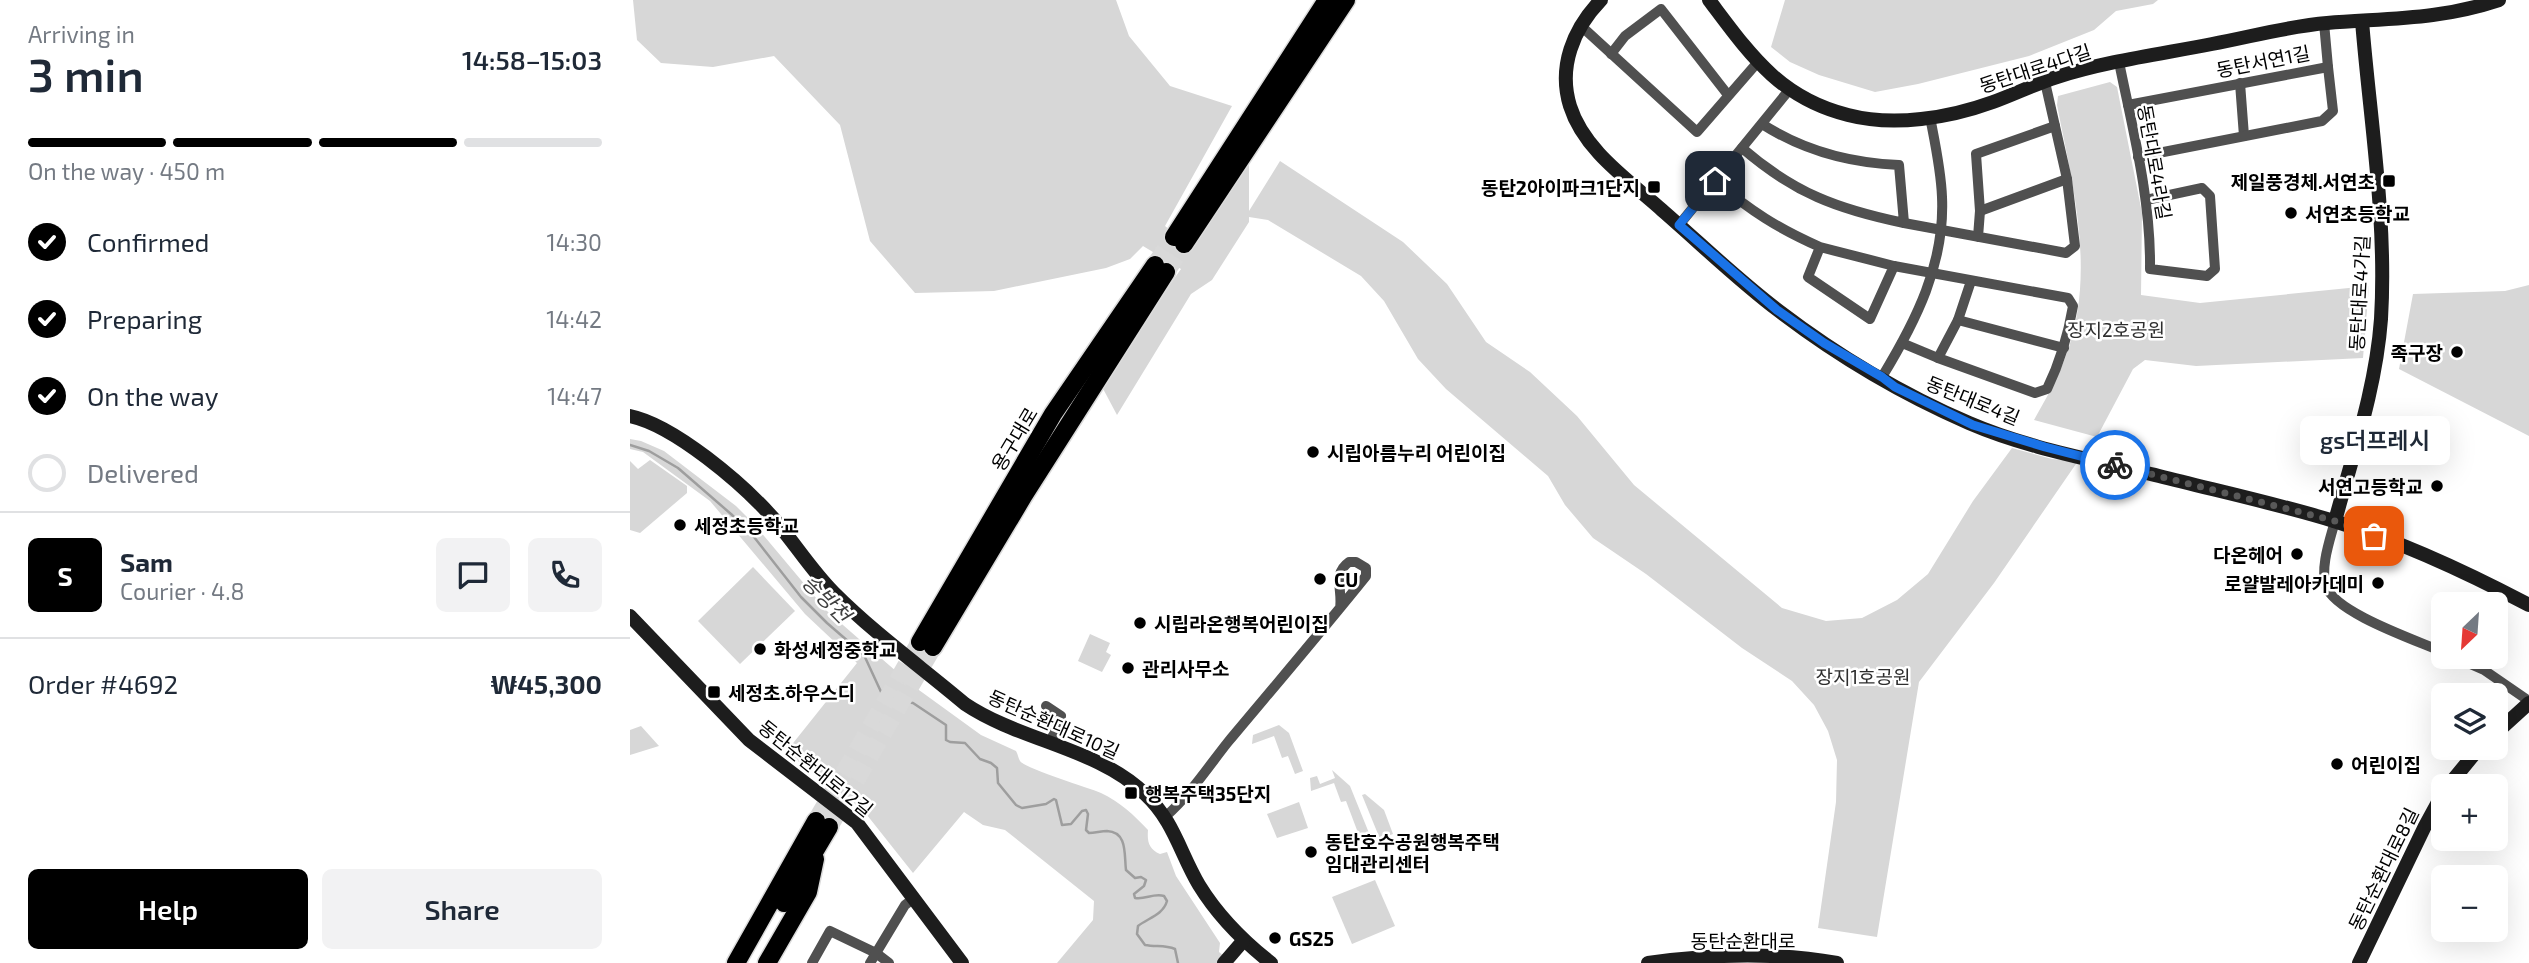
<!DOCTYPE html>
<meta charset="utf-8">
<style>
body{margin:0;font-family:"Exo 2","Noto Sans KR",sans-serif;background:#f2f2f3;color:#1f2937;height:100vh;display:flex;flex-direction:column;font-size:26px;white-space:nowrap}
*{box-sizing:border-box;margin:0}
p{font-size:23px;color:#747a83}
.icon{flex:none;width:38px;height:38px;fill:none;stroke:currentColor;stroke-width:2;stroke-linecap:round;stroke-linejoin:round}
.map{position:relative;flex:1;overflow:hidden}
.details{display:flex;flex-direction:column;background:#fff;width:630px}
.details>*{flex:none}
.needle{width:46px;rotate:205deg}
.fabs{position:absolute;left:1801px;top:592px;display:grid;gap:14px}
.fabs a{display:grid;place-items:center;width:77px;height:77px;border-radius:10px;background:#fff;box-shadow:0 7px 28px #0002;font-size:35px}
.pin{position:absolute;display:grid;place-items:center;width:60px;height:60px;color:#fff;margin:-30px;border-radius:14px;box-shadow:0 4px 10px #0006}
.courier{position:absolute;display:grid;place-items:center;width:70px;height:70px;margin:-35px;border:5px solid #1a73e8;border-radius:50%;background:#fff;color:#222;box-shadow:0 2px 9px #0007}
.bubble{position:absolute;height:49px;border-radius:10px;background:#fff;box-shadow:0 7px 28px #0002;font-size:23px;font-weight:600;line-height:49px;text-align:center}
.head em{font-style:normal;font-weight:600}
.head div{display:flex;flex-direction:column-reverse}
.head{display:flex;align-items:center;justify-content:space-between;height:119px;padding:0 28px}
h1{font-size:46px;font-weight:600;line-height:52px}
.bar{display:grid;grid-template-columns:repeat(4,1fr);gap:10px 7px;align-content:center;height:84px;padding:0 28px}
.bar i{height:9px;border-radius:5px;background:#e0e1e3}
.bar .selected{background:#000}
.bar p{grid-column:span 4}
.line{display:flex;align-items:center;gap:18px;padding:0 28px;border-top:2px solid #e0e1e3}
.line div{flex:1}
.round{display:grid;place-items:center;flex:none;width:74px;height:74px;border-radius:10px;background:#f2f2f3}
ol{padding:0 28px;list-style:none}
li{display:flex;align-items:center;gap:21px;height:77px}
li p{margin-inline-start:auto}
li .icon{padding:7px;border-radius:50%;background:#000;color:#fff;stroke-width:4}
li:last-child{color:#747a83}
li i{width:38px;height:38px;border:4px solid #e0e1e3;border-radius:50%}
.action{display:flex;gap:14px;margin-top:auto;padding:14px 28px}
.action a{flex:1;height:80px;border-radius:10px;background:#000;color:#fff;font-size:28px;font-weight:600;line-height:80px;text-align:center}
.action a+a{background:#f2f2f3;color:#1f2937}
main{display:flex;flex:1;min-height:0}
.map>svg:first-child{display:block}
</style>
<main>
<section class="details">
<div class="head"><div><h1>3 min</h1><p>Arriving in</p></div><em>14:58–15:03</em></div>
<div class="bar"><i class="selected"></i><i class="selected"></i><i class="selected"></i><i></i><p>On the way · 450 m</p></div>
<ol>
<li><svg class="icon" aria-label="check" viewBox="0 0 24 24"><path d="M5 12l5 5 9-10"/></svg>Confirmed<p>14:30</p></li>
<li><svg class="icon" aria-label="check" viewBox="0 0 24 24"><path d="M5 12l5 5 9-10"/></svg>Preparing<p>14:42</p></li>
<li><svg class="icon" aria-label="check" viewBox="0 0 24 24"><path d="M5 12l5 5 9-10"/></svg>On the way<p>14:47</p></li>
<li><i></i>Delivered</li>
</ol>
<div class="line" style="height:126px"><b class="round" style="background:#000;color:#fff">S</b><div><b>Sam</b><p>Courier · 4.8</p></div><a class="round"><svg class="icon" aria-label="chat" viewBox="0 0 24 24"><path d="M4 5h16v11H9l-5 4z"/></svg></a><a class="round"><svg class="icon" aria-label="phone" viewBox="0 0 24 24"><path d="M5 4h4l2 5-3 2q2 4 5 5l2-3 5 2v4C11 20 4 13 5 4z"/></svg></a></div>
<div class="line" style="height:91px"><div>Order #4692</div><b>₩45,300</b></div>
<div class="action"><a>Help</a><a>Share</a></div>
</section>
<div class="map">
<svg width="1899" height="963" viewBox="0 0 1899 963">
<rect width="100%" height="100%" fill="#fff"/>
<g fill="#d7d7d7">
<polygon points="3,0 486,0 499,36 540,86 602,106 535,226 562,248 619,164 619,211 650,161 773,242 817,284 856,342 900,372 947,416 1004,485 1152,608 1196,621 1232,618 1267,600 1298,574 1343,501 1382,448 1422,459 1448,461 1364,583 1289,682 1247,937 1188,928 1206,802 1207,760 1198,731 1184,705 1162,681 1112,648 1016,574 963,538 935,505 918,476 816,389 788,359 754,301 731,276 638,220 619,217 619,222 582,280 561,294 487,415 470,383 551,269 513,246 500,259 476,268 364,291 285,293 240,241 210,125 144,56 83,67 31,63 7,40"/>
<polygon points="1155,0 1528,0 1523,4 1486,11 1464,30 1399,56 1288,84 1245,92 1189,75 1160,62 1141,47"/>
<path d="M1480,82L1487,87L1512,213L1511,295L1570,303L1739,286L1733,358L1566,366L1515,360L1503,369L1467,437L1404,420C1415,400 1427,380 1435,358C1467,276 1443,187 1427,105L1428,96Z"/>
<polygon points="1899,285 1899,436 1769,369 1783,294 1875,291"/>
<path d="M0,439L11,441L34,451L106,506L124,524L197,611L229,639L282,685L351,735L386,751C388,754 388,758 390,761C396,769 457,787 471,793C490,802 504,815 518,830C517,842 519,849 530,854L537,852L546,876L590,943L589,952L603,963H427L463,920L464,901L375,830L353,825L334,812L283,873L233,810L156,752L227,663L175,614L80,501L13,452L0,449Z"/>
<polygon points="20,460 57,486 57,493 10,533 0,530 0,461 8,469"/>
<polygon points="123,567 165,611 110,664 68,621"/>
<polygon points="460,634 480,643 476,652 481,655 472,672 448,661"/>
<polygon points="649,725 659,733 673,771 665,774 658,756 652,758 644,736 622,744 623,735"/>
<polygon points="11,726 29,746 0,755 0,730"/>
<polygon points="702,770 720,786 741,838 740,844 733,846 716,801 711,802 704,783 681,791 680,778 687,776 690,784 705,778"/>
<polygon points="735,794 754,810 763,834 750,839 732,795"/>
<polygon points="669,802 678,828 647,838 637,814"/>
<polygon points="745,880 765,926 722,944 702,897"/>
</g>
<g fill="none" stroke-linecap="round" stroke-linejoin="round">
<path stroke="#9e9e9e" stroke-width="2.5" d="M0,445L19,451L48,468L101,514L124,537L171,597L197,623L234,655L252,694L268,701L283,703L316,725V740L320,742L335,743L350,759L361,763L367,768L368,783L386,805L392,808L416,804L424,799L426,800L432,825L441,824L452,811L456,810L458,814L456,830L459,833C465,833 471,831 477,831C498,832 494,855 496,870L505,878L511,877L516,880L514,886L504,894L505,898C515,900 523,893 534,896L537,901C533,915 518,918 508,926L507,934L515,945C526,947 535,945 545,949L548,963"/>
<g stroke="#d9d9d9" stroke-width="18" stroke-dasharray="18 9" stroke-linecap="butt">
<polyline points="525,265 544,237"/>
<polyline points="536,272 554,244"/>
<polyline points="186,821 290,642"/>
<polyline points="199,827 303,647"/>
</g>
<g stroke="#dbdbdb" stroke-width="21">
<g id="highway">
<polyline points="544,237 697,0"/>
<polyline points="554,244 716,0"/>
<polyline points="290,642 423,414 525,265"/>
<polyline points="303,647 394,495 536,272"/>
<polyline points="154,903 199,827"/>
<polyline points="106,963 186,821"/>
<polyline points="137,963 178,892 185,859"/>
</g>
</g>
<g stroke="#505050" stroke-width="10">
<polyline points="1694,23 1698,67"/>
<polyline points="950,25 1067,132 1127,63"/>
<polyline points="981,54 995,36 1031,9 1098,95"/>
<path d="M1489,62C1503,131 1521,199 1520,269L1577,276L1585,269L1580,196L1572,188L1516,200"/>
<polyline points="1415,82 1425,126"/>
<polyline points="1610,83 1614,136"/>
<polyline points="1498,105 1698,67 1703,111 1692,121 1508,157"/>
<path d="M1112,148C1164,193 1207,209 1274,223L1269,165C1219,163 1174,151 1132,124"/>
<path d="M1085,181C1121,211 1147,228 1190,247L1178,277L1240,319L1264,266L1190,247"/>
<polyline points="1350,211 1437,179"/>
<path d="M1274,223C1328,233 1382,243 1436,253L1445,246L1437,179L1425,126L1346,154L1350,211L1348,237"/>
<polyline points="1049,225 1159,90"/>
<path d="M1264,266L1438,298L1443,306C1438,336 1430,362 1417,389L1405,393L1308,358L1328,320L1341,281"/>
<polyline points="1328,320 1434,348"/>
<polyline points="1272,343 1308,358"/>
<path d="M1252,377C1286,321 1315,264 1312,197C1311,170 1305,143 1300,117"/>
<path d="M1705,521C1700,540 1690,567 1696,586C1705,613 1786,640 1813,652"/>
<polyline points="1822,656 1854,670 1899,701"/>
<polyline points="416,706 431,716 420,743"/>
<path d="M536,816C560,795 578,767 598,742C644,687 691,632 736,576V568L726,562H719C702,574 713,590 710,608"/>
<polyline points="182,963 200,931 246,953 259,963"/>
<polyline points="240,963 275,905 283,899"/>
</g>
<g stroke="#1d1d1d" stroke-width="14">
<path d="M971,0C943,29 928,67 940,106C954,151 1000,181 1033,211C1071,244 1109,281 1149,311C1208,356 1272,394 1339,423C1399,449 1466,460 1529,476C1588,491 1649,504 1707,522C1769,541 1842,575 1899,605"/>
<path d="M1079,0C1119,53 1149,98 1218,115C1264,127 1319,118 1363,102C1385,94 1405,84 1427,77C1477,61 1531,54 1582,44C1620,37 1659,26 1697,23C1758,18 1809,20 1869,0"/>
<path d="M0,416C44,425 113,484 143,518C164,542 181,570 204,593C244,633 291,667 335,704C390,741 468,748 515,794C544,821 550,853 569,885C588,916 613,941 641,963"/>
<path d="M1705,521C1723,454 1746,388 1751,319C1757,219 1740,120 1732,21"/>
<polyline points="0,616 119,740 227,823 332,963"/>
<polyline points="1866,733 1899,703"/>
<polyline points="1818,786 1850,747"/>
<polyline points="594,963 613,941"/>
<path d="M1018,963C1081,954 1145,952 1207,963"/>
<polyline points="1729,963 1795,826 1813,793"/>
</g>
<use href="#highway" stroke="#000" stroke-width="18"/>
</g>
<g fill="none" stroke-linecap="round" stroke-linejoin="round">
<polyline stroke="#595959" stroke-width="7" stroke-dasharray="0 12.6" points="1485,465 1705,521 1744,536"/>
<polyline stroke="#1a73e8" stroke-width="9" points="1085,181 1049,225 1147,310 1194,343 1252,377 1265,387 1343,425 1415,447 1485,465"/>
</g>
<g fill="#000" stroke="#fff" stroke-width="2.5">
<rect x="1752" y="174" width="14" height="14" rx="3.5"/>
<rect x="1017" y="180" width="14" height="14" rx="3.5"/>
<circle cx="1661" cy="213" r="7"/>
<circle cx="1827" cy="352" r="7"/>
<circle cx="683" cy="452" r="7"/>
<circle cx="1807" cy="486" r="7"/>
<circle cx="50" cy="525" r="7"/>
<circle cx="1667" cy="554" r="7"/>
<circle cx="690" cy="579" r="7"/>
<circle cx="1748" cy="583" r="7"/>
<circle cx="510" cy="623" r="7"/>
<circle cx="130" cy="649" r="7"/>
<circle cx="498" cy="668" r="7"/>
<rect x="77" y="685" width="14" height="14" rx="3.5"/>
<circle cx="1707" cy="764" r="7"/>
<rect x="494" y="786" width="14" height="14" rx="3.5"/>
<circle cx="681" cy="852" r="7"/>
<circle cx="645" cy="938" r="7"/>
</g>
<g text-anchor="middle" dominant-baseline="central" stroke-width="5" stroke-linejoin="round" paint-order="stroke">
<g font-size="19" fill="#000" stroke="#fff">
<text transform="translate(1633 61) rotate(-11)">동탄서연1길</text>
<text transform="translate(1405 68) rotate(-18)">동탄대로4다길</text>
<text transform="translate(1525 162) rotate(80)">동탄대로4라길</text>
<text transform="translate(1729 293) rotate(-87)">동탄대로4가길</text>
<text transform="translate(1343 400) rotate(22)">동탄대로4길</text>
<text transform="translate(384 439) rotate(-59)">용구대로</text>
<text transform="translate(424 724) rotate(24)">동탄순환대로10길</text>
<text transform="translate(186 768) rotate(39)">동탄순환대로12길</text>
<text transform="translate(1753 869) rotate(-64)">동탄순환대로8길</text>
<text x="1113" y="940">동탄순환대로</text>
</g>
<g font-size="19" font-weight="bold" fill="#000" stroke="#fff" text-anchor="start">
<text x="1745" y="181" text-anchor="end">제일풍경체.서연초</text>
<text x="1010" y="187" text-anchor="end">동탄2아이파크1단지</text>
<text x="1675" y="213">서연초등학교</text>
<text x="1813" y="352" text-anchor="end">족구장</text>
<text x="697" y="452">시립아름누리 어린이집</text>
<text x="1793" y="486" text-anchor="end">서연고등학교</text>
<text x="64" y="525">세정초등학교</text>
<text x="1653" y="554" text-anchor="end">다온헤어</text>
<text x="704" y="579">CU</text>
<text x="1734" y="583" text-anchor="end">로얄발레아카데미</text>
<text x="524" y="623">시립라온행복어린이집</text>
<text x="144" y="649">화성세정중학교</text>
<text x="512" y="668">관리사무소</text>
<text x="98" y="692">세정초.하우스디</text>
<text x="1721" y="764">어린이집</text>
<text x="515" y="793">행복주택35단지</text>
<text x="695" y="841">동탄호수공원행복주택<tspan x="695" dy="22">임대관리센터</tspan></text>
<text x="659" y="938">GS25</text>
</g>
<g font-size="19" fill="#2e2e2e" stroke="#fff">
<text x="1486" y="329">장지2호공원</text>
<text x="1233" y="676">장지1호공원</text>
</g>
<g font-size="21" font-style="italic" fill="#3f3f3f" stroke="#fff">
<text transform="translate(197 598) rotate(45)">송방천</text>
</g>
</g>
</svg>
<div class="fabs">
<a><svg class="needle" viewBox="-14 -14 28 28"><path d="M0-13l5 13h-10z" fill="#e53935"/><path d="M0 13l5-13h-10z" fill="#747a83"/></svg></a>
<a><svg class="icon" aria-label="layers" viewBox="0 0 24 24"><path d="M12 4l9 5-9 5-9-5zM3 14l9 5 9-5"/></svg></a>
<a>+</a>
<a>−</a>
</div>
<div class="pin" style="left:1744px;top:536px;background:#ea580c"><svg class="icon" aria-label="bag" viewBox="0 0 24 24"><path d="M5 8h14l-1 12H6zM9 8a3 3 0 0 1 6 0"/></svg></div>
<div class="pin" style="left:1085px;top:181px;background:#1f2937"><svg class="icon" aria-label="home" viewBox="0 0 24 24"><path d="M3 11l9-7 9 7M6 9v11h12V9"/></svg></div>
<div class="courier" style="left:1485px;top:465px"><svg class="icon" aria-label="bike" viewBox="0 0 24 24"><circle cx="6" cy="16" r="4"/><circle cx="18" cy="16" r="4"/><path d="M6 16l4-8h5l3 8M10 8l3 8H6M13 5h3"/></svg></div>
<div class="bubble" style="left:1670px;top:416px;width:150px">gs더프레시</div>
</div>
</main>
